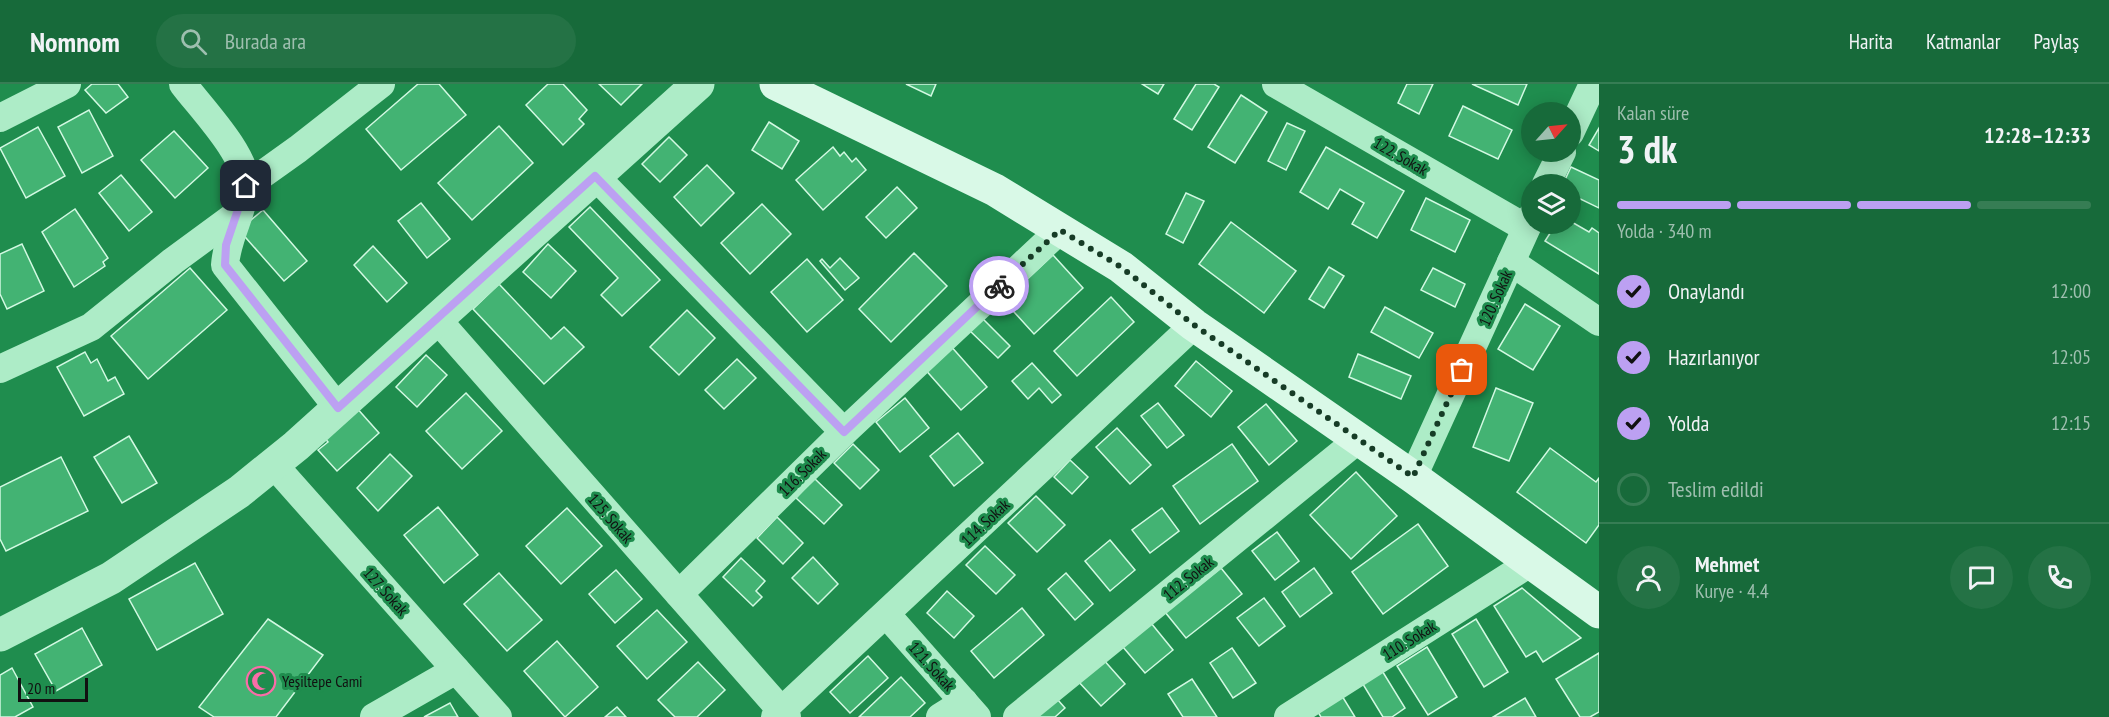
<!DOCTYPE html>
<html lang="tr">
<meta charset="utf-8">
<style>
body{margin:0;font-family:"PT Sans Narrow",sans-serif;background:#247245;color:#f1f3f6;height:100vh;display:flex;flex-direction:column;font-size:22px;white-space:nowrap}
*{box-sizing:border-box;margin:0}
p{font-size:20px;color:#9ebfaf}
.icon{flex:none;width:33px;height:33px;fill:none;stroke:currentColor;stroke-width:2;stroke-linecap:round;stroke-linejoin:round}
.map{position:relative;flex:1;overflow:hidden}
.details{display:flex;flex-direction:column;background:#176a3a;width:510px}
.details>*{flex:none}
.needle{width:39px;rotate:63deg}
.buttons{position:absolute;left:1521px;top:18px;display:grid;gap:12px}
.buttons a{display:grid;place-items:center;width:60px;height:60px;border-radius:50%;background:#176a3a;box-shadow:0 3px 15px #0003;font-size:30px}
.scale{position:absolute;left:18px;bottom:15px;width:70px;box-sizing:border-box;padding-left:6px;border:3px solid #111;border-top:0;font-size:16px;line-height:21px;white-space:nowrap;color:#111;-webkit-text-stroke:4px #1f8d4e;paint-order:stroke}
.pin{position:absolute;display:grid;place-items:center;width:51px;height:51px;color:#fff;margin:-26px;border-radius:12px;box-shadow:0 3px 9px #0006}
.courier{position:absolute;display:grid;place-items:center;width:60px;height:60px;margin:-30px;border:4px solid #bca0f2;border-radius:50%;background:#fff;color:#222;box-shadow:0 2px 8px #0007}
.headline em{font-style:normal;font-weight:700}
.headline div{display:flex;flex-direction:column-reverse}
.headline{display:flex;align-items:center;justify-content:space-between;height:102px;padding:0 18px}
h1{font-size:39px;font-weight:700;line-height:45px}
.bar{display:grid;grid-template-columns:repeat(4,1fr);gap:9px 6px;align-content:center;height:72px;padding:0 18px}
.bar i{height:8px;border-radius:4px;background:#367d54}
.bar .active{background:#bca0f2}
.bar p{grid-column:span 4}
.line{display:flex;align-items:center;gap:15px;padding:0 18px;border-top:2px solid #367d54}
.line div{flex:1}
.round{display:grid;place-items:center;flex:none;width:63px;height:63px;border-radius:32px;background:#247245}
ol{padding:0 18px;list-style:none}
li{display:flex;align-items:center;gap:18px;height:66px}
li p{margin-inline-start:auto}
li .icon{padding:6px;border-radius:50%;background:#bca0f2;color:#111;stroke-width:4}
li:last-child{color:#9ebfaf}
li i{width:33px;height:33px;border:3px solid #367d54;border-radius:50%}
header{display:flex;align-items:center;gap:36px;box-sizing:border-box;height:84px;padding:0 30px;background:#176a3a;border-bottom:2px solid #367d54}
header strong{font-size:28px}
nav{display:flex;gap:33px;margin-inline-start:auto;font-size:21px}
.search{width:420px;height:54px;background:#247245;display:flex;align-items:center;gap:15px;box-sizing:border-box;padding:0 21px;border-radius:33px;color:#9ebfaf;font-size:22px}
main{display:flex;flex:1;min-height:0}
.map>svg:first-child{display:block}
</style>
<header>
<strong>Nomnom</strong>
<div class="search"><svg class="icon" aria-label="search" viewBox="0 0 24 24"><circle cx="10" cy="10" r="6"/><path d="M15 15l6 6"/></svg>Burada ara</div>
<nav><a>Harita</a><a>Katmanlar</a><a>Paylaş</a></nav>
</header>
<main>
<div class="map">
<svg width="1599" height="633" viewBox="0 0 1599 633">
<rect width="100%" height="100%" fill="#1f8d4e"/>
<g fill="#43b373" stroke="#d2f9e2" stroke-width="1.5">
<polygon points="92,0 118,0 128,13 106,29 85,6"/>
<polygon points="418,0 439,0 466,31 401,86 366,45"/>
<polygon points="548,0 563,0 587,26 579,35 584,40 563,61 526,21"/>
<polygon points="599,0 642,0 621,21"/>
<polygon points="906,0 936,0 931,12"/>
<polygon points="1142,0 1164,0 1158,10"/>
<polygon points="1196,0 1214,0 1219,3 1192,46 1174,35"/>
<polygon points="1407,0 1433,0 1419,30 1398,19"/>
<polygon points="1472,0 1527,0 1518,21"/>
<polygon points="1241,11 1267,28 1235,79 1208,63"/>
<polygon points="1463,22 1512,46 1498,75 1449,52"/>
<polygon points="89,26 113,72 82,89 58,43"/>
<polygon points="769,38 799,57 782,85 752,66"/>
<polygon points="1287,39 1305,47 1286,86 1268,77"/>
<polygon points="499,42 533,79 472,136 438,99"/>
<polygon points="38,43 65,92 26,114 0,64"/>
<polygon points="1599,44 1599,67 1589,61"/>
<polygon points="174,47 208,84 175,114 141,76"/>
<polygon points="669,53 687,71 660,98 642,80"/>
<polygon points="833,63 840,72 844,68 852,78 856,74 866,86 823,126 796,96"/>
<polygon points="1326,63 1404,107 1377,154 1352,140 1364,119 1340,105 1328,125 1300,108"/>
<polygon points="707,81 734,109 701,142 674,113"/>
<polygon points="1571,83 1599,96 1599,124 1570,110 1570,100 1563,100"/>
<polygon points="121,91 152,128 129,147 99,109"/>
<polygon points="897,103 917,124 886,154 866,133"/>
<polygon points="1186,109 1204,117 1183,159 1166,150"/>
<polygon points="1426,114 1470,136 1455,168 1411,146"/>
<polygon points="421,119 450,155 427,174 398,137"/>
<polygon points="762,120 791,150 750,190 721,159"/>
<polygon points="590,123 660,196 622,232 601,211 618,194 569,143"/>
<polygon points="75,125 108,174 103,178 105,182 74,203 42,148"/>
<polygon points="263,126 307,177 284,197 239,146"/>
<polygon points="1570,137 1589,148 1592,144 1599,149 1599,190 1545,157 1556,140 1570,140"/>
<polygon points="1231,138 1296,187 1264,229 1199,180"/>
<polygon points="22,160 44,207 7,225 0,210 0,170"/>
<polygon points="548,160 576,187 551,214 523,188"/>
<polygon points="373,162 407,199 387,218 354,181"/>
<polygon points="914,169 947,202 891,258 859,225"/>
<polygon points="1053,171 1083,204 1034,250 1004,217"/>
<polygon points="840,174 859,194 845,206 820,177 822,175 830,184"/>
<polygon points="807,175 843,216 807,248 771,208"/>
<polygon points="1329,183 1344,192 1324,224 1309,215"/>
<polygon points="190,184 227,226 148,295 111,252"/>
<polygon points="1433,184 1465,200 1455,223 1421,206"/>
<polygon points="499,200 551,255 564,243 584,263 544,300 473,225"/>
<polygon points="1111,213 1134,238 1077,292 1054,267"/>
<polygon points="1525,220 1560,242 1533,286 1498,265"/>
<polygon points="1385,223 1433,249 1419,274 1371,248"/>
<polygon points="687,226 715,254 679,291 650,263"/>
<polygon points="980,232 1010,262 998,274 968,245"/>
<polygon points="949,260 987,303 961,326 923,283"/>
<polygon points="85,268 91,279 97,275 108,297 115,293 124,310 84,332 57,283"/>
<polygon points="1358,270 1411,292 1401,315 1349,293"/>
<polygon points="426,271 447,291 417,323 396,303"/>
<polygon points="737,275 756,294 724,325 705,306"/>
<polygon points="1196,277 1232,307 1211,333 1175,302"/>
<polygon points="1032,279 1061,311 1052,319 1039,304 1028,315 1012,297"/>
<polygon points="1496,304 1533,319 1509,377 1473,363"/>
<polygon points="466,309 502,347 462,385 426,347"/>
<polygon points="905,314 929,344 900,368 876,338"/>
<polygon points="1158,319 1184,351 1167,364 1141,332"/>
<polygon points="1266,320 1297,357 1269,381 1238,343"/>
<polygon points="355,322 379,349 337,387 318,366 328,358 323,352"/>
<polygon points="1117,344 1151,381 1130,400 1096,363"/>
<polygon points="958,349 983,379 954,402 930,372"/>
<polygon points="129,352 157,399 122,419 94,373"/>
<polygon points="853,360 879,386 860,405 834,379"/>
<polygon points="1232,360 1258,397 1200,440 1173,402"/>
<polygon points="1550,364 1596,398 1599,394 1599,441 1586,459 1517,408"/>
<polygon points="390,370 412,392 378,427 357,404"/>
<polygon points="61,373 88,427 6,467 0,455 0,403"/>
<polygon points="1070,376 1088,393 1072,410 1054,393"/>
<polygon points="1356,388 1397,432 1351,475 1310,431"/>
<polygon points="814,394 842,421 824,440 796,414"/>
<polygon points="1036,412 1065,441 1037,468 1008,439"/>
<polygon points="438,423 478,471 444,499 404,451"/>
<polygon points="567,424 602,462 561,500 526,462"/>
<polygon points="1162,424 1179,447 1150,469 1132,446"/>
<polygon points="777,433 803,459 783,480 757,454"/>
<polygon points="1418,440 1448,482 1383,530 1352,488"/>
<polygon points="1277,448 1299,477 1275,496 1252,467"/>
<polygon points="1110,456 1135,486 1110,507 1085,477"/>
<polygon points="985,462 1015,491 996,510 966,481"/>
<polygon points="813,473 838,500 818,520 792,494"/>
<polygon points="741,474 765,497 756,507 762,513 753,522 723,493"/>
<polygon points="195,479 223,530 157,566 129,515"/>
<polygon points="1221,484 1242,510 1186,554 1165,528"/>
<polygon points="1314,484 1332,509 1300,533 1282,508"/>
<polygon points="616,486 642,515 615,539 589,510"/>
<polygon points="499,489 542,536 507,567 464,520"/>
<polygon points="1066,489 1093,520 1075,536 1048,505"/>
<polygon points="1522,504 1581,554 1543,578 1536,567 1526,573 1494,522"/>
<polygon points="947,507 974,532 954,554 927,529"/>
<polygon points="1264,514 1285,542 1259,562 1237,534"/>
<polygon points="1022,524 1044,551 994,594 971,567"/>
<polygon points="657,526 687,558 647,595 617,562"/>
<polygon points="268,535 323,571 276,633 214,633 199,623"/>
<polygon points="1476,535 1508,588 1484,603 1452,550"/>
<polygon points="1151,539 1173,566 1145,589 1123,563"/>
<polygon points="82,544 102,581 56,607 35,570"/>
<polygon points="557,557 598,603 565,633 524,587"/>
<polygon points="1427,563 1457,613 1428,631 1397,582"/>
<polygon points="1232,564 1256,599 1233,614 1210,579"/>
<polygon points="1599,569 1599,628 1590,633 1580,633 1556,595"/>
<polygon points="868,572 888,594 850,629 830,608"/>
<polygon points="1102,574 1125,600 1101,622 1077,596"/>
<polygon points="698,578 725,606 697,633 675,633 658,616"/>
<polygon points="12,584 33,623 15,633 0,633 0,591"/>
<polygon points="1381,585 1405,624 1392,633 1383,633 1361,597"/>
<polygon points="901,593 925,619 910,633 859,633"/>
<polygon points="1192,595 1217,633 1183,633 1168,610"/>
<polygon points="1050,607 1065,624 1055,633 1020,633"/>
<polygon points="1339,607 1355,633 1321,633 1315,623"/>
<polygon points="1525,614 1536,633 1493,633"/>
<polygon points="450,619 458,633 424,633"/>
<polygon points="617,623 626,633 605,633"/>
</g>
<g fill="none" stroke-linecap="round" stroke-linejoin="round">
<g stroke="#adecc7" stroke-width="28">
<path d="M183,0C201,24 247,71 246,101C244,127 227,153 225,181L338,324"/>
<polyline points="1276,0 1526,144"/>
<polyline points="0,34 67,0"/>
<polyline points="1570,49 1593,0"/>
<polyline points="595,92 844,348"/>
<polyline points="1546,100 1562,68"/>
<polyline points="246,102 298,65 381,0"/>
<polyline points="1511,178 1599,238"/>
<polyline points="436,234 787,633"/>
<polyline points="0,285 91,243 173,177 237,130"/>
<polyline points="274,381 498,633"/>
<polyline points="1413,393 1532,132"/>
<polyline points="679,510 844,348 1060,146"/>
<polyline points="887,531 977,633"/>
<polyline points="374,633 456,586"/>
<polyline points="775,633 1194,241"/>
<polyline points="940,633 964,618"/>
<polyline points="1017,633 1359,355"/>
<polyline points="1288,633 1530,479"/>
</g>
<polyline stroke="#adecc7" stroke-width="33" points="0,551 111,494 239,408 296,362 698,0"/>
<polyline stroke="#d9f9e7" stroke-width="33" points="776,0 995,106 1121,183 1194,241 1413,393 1599,528"/>
</g>
<g fill="none" stroke-linecap="round" stroke-linejoin="round">
<polyline stroke="#163c26" stroke-width="6" stroke-dasharray="0 10.8" points="999,202 1060,146 1121,183 1194,241 1413,393 1462,286"/>
<polyline stroke="#bca0f2" stroke-width="8" points="246,102 226,161 225,181 338,324 595,92 844,348 999,202"/>
</g>
<defs>
<g id="mosque-ring" transform="scale(1.5)"><circle r="9.5" fill="#1f8d4e" stroke="#fb6ca8" stroke-width="1.5"/><path d="M3.5-4.9A6 6 0 1 0 3.5 4.9A5 5 0 1 1 3.5-4.9Z" fill="#fb6ca8"/></g>
</defs>
<g fill-rule="evenodd">
<use href="#mosque-ring" x="261" y="597"/>
</g>
<g text-anchor="middle" dominant-baseline="central" stroke-width="6" stroke-linejoin="round" paint-order="stroke">
<g font-size="16" fill="#111" stroke="#1f8d4e">
<text transform="translate(1401 72) rotate(30)">122. Sokak</text>
<text transform="translate(1495 214) rotate(-66)">120. Sokak</text>
<text transform="translate(802 388) rotate(-45)">116. Sokak</text>
<text transform="translate(611 434) rotate(49)">125. Sokak</text>
<text transform="translate(985 438) rotate(-43)">114. Sokak</text>
<text transform="translate(1188 494) rotate(-39)">112. Sokak</text>
<text transform="translate(386 507) rotate(48)">127. Sokak</text>
<text transform="translate(1409 556) rotate(-32)">110. Sokak</text>
<text transform="translate(932 582) rotate(48)">121. Sokak</text>
</g>
<g font-size="16" fill="#111" stroke="#1f8d4e" text-anchor="start">
<text x="282" y="597">Yeşiltepe Cami</text>
</g>
</g>
</svg>
<div class="buttons">
<a><svg class="needle" viewBox="-14 -14 28 28"><path d="M0-13l5 13h-10z" fill="#e53935"/><path d="M0 13l5-13h-10z" fill="#9ebfaf"/></svg></a>
<a><svg class="icon" aria-label="layers" viewBox="0 0 24 24"><path d="M12 4l9 5-9 5-9-5zM3 14l9 5 9-5"/></svg></a>
</div>
<div class="scale">20 m</div>
<div class="pin" style="left:1462px;top:286px;background:#ea580c"><svg class="icon" aria-label="bag" viewBox="0 0 24 24"><path d="M5 8h14l-1 12H6zM9 8a3 3 0 0 1 6 0"/></svg></div>
<div class="pin" style="left:246px;top:102px;background:#1f2937"><svg class="icon" aria-label="home" viewBox="0 0 24 24"><path d="M3 11l9-7 9 7M6 9v11h12V9"/></svg></div>
<div class="courier" style="left:999px;top:202px"><svg class="icon" aria-label="bike" viewBox="0 0 24 24"><circle cx="6" cy="16" r="4"/><circle cx="18" cy="16" r="4"/><path d="M6 16l4-8h5l3 8M10 8l3 8H6M13 5h3"/></svg></div>
</div>
<section class="details">
<div class="headline"><div><h1>3 dk</h1><p>Kalan süre</p></div><em>12:28–12:33</em></div>
<div class="bar"><i class="active"></i><i class="active"></i><i class="active"></i><i></i><p>Yolda · 340 m</p></div>
<ol>
<li><svg class="icon" aria-label="check" viewBox="0 0 24 24"><path d="M5 12l5 5 9-10"/></svg>Onaylandı<p>12:00</p></li>
<li><svg class="icon" aria-label="check" viewBox="0 0 24 24"><path d="M5 12l5 5 9-10"/></svg>Hazırlanıyor<p>12:05</p></li>
<li><svg class="icon" aria-label="check" viewBox="0 0 24 24"><path d="M5 12l5 5 9-10"/></svg>Yolda<p>12:15</p></li>
<li><i></i>Teslim edildi</li>
</ol>
<div class="line" style="height:108px"><a class="round"><svg class="icon" aria-label="person" viewBox="0 0 24 24"><circle cx="12" cy="8" r="4"/><path d="M4 21q1-7 8-7t8 7"/></svg></a><div><b>Mehmet</b><p>Kurye · 4.4</p></div><a class="round"><svg class="icon" aria-label="chat" viewBox="0 0 24 24"><path d="M4 5h16v11H9l-5 4z"/></svg></a><a class="round"><svg class="icon" aria-label="phone" viewBox="0 0 24 24"><path d="M5 4h4l2 5-3 2q2 4 5 5l2-3 5 2v4C11 20 4 13 5 4z"/></svg></a></div>
</section>
</main>
